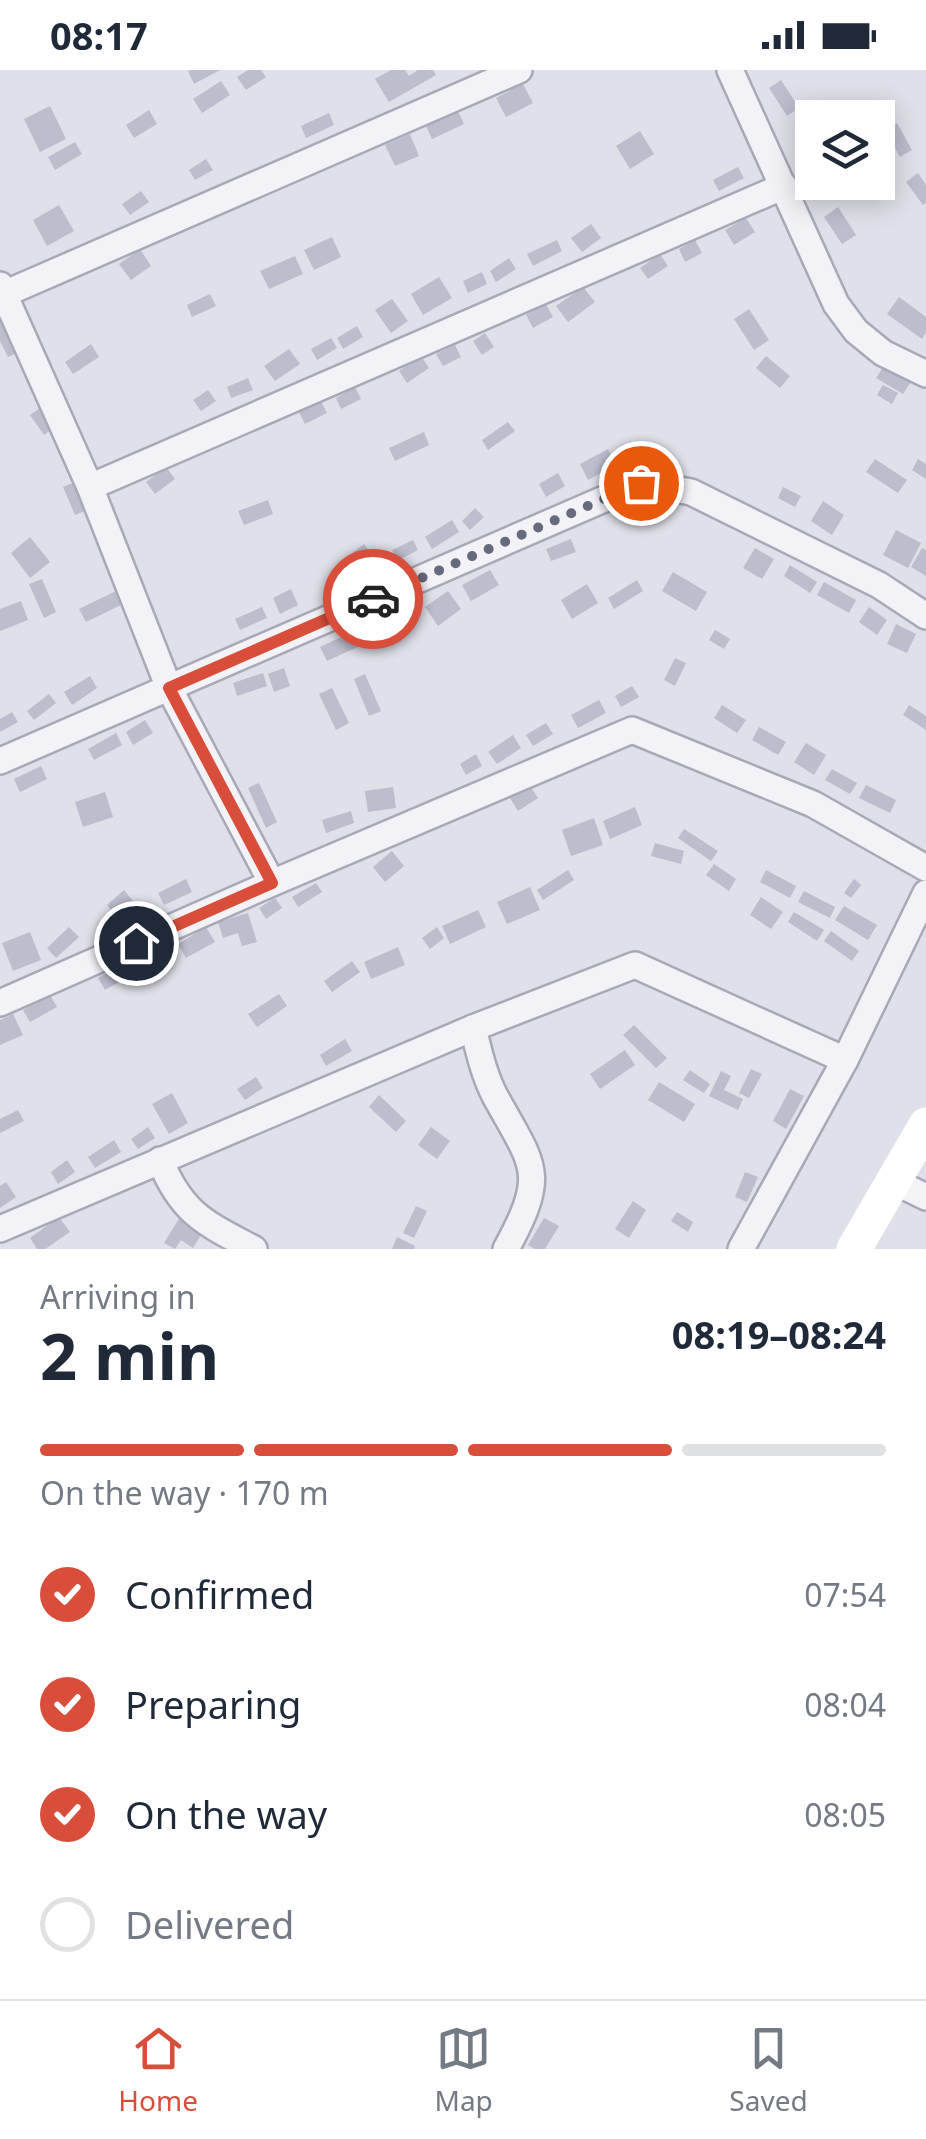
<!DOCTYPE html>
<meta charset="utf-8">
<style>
body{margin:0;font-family:"Noto Sans",sans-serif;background:#f2f2f3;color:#1f2937;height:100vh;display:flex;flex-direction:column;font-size:38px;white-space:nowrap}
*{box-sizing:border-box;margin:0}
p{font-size:32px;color:#747a83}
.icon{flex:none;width:55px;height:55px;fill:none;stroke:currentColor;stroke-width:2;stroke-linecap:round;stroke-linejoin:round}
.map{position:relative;height:1179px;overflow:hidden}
.panel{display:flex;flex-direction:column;background:#fff;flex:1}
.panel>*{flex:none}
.buttons{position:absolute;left:795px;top:30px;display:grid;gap:20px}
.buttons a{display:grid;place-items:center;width:100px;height:100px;border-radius:0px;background:#fff;box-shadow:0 5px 25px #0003;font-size:50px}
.pin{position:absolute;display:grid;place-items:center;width:85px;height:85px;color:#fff;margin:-42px;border:5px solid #fff;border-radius:50%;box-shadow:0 2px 10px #0007}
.courier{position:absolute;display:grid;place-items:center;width:100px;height:100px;margin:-50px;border:8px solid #d84e3b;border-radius:50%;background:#fff;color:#222;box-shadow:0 2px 12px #0007}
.overview em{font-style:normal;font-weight:700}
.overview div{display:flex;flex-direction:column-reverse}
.overview{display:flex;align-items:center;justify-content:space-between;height:170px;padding:0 40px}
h1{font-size:65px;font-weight:700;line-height:75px}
.bar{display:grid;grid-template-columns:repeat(4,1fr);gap:15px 10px;align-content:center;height:120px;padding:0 40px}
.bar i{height:12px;border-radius:8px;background:#e0e1e3}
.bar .on{background:#d84e3b}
.bar p{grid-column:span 4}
ol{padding:0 40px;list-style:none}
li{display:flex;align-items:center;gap:30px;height:110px}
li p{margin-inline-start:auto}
li .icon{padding:10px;border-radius:50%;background:#d84e3b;color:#fff;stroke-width:4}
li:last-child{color:#747a83}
li i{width:55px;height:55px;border:5px solid #e0e1e3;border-radius:50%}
.status{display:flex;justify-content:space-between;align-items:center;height:70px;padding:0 50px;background:#fff;direction:ltr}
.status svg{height:28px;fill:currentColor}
.dock{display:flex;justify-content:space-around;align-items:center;height:140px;border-top:2px solid #e0e1e3;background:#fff;font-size:28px;color:#747a83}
.dock a{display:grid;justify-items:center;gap:5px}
.dock .on{color:#d84e3b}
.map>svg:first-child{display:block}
</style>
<div class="status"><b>08:17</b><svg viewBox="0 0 49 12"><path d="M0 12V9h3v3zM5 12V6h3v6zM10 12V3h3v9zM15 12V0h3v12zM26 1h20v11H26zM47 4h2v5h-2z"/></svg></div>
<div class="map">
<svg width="926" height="1179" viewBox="0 0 926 1179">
<rect width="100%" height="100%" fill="#dfe0e9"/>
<g fill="#bcbdcd">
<polygon points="191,0 220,0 194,14 188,1"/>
<polygon points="248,0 261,0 266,7 246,20 237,7"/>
<polygon points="391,0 405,0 409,6 418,0 433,0 436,5 389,32 375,9"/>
<polygon points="781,10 799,38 787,46 769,18"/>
<polygon points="221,11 230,25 202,43 193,29"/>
<polygon points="523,14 533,33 506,47 496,28"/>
<polygon points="50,36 66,69 40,82 24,49"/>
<polygon points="149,40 157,54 134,68 126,55"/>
<polygon points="458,41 464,54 432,69 426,56"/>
<polygon points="329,43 334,55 306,68 301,56"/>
<polygon points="897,53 912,80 900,87 885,60"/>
<polygon points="640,61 654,84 630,99 616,76"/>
<polygon points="410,64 419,86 395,96 385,75"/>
<polygon points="75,72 82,84 55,100 48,87"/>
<polygon points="206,89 213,100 195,110 189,100"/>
<polygon points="738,97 744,108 719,121 713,110"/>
<polygon points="918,103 926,115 926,133 923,135 906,112"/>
<polygon points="141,121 149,132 130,145 122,134"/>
<polygon points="59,135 74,161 47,176 33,150"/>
<polygon points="838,137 856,165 842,174 824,147"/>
<polygon points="746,148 755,162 734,175 725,160"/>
<polygon points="591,154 601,168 582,182 571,168"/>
<polygon points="332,167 341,187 314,200 304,180"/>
<polygon points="557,170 562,181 533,196 527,184"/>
<polygon points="695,170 702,183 685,192 679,179"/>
<polygon points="140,179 151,196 131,210 119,194"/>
<polygon points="660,184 668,196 648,209 640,198"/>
<polygon points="295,186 303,204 269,219 260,201"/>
<polygon points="509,188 516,199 496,212 490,201"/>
<polygon points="482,202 487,214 468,223 463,211"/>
<polygon points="439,207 452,228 423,245 411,224"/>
<polygon points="583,217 595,232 568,252 556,236"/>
<polygon points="210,224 216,236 192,247 187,235"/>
<polygon points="899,227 926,247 926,262 922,269 887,244"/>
<polygon points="392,229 408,251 391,263 375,240"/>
<polygon points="546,234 553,247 533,258 526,245"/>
<polygon points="749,239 769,270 754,280 734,249"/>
<polygon points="5,249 20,282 8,287 0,271 0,251"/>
<polygon points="357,256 363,267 343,279 337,268"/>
<polygon points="485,263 494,277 482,285 473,271"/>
<polygon points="331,268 337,278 317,290 311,279"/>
<polygon points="91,274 99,287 73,304 65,292"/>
<polygon points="455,275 461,287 443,296 436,284"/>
<polygon points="289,279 300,294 275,311 264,296"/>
<polygon points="421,286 429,298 407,313 399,301"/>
<polygon points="766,286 790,306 780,318 756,298"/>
<polygon points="885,294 912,310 903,324 876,308"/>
<polygon points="248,308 253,320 231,328 227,317"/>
<polygon points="883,315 898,323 892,334 877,325"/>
<polygon points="355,317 361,329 341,339 336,328"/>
<polygon points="208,320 216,331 201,341 193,330"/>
<polygon points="321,331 327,343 305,354 299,342"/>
<polygon points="40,338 54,357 44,365 30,345"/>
<polygon points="508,352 515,361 488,380 482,370"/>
<polygon points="424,362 429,375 395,391 389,378"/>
<polygon points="608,379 616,395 588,410 580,394"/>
<polygon points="875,389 907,410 898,423 866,402"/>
<polygon points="918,389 926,394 926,409 912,400"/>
<polygon points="166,397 175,409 155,424 146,412"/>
<polygon points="558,403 565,416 546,427 539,414"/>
<polygon points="75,412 87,440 75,445 63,417"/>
<polygon points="783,417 801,426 795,437 778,428"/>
<polygon points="268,430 273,444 244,455 238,441"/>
<polygon points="823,431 844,445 832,465 811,451"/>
<polygon points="475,438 484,447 470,460 462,451"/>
<polygon points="452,450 459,462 432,479 425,467"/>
<polygon points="896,460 921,473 908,498 883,485"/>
<polygon points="30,467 50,492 30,508 11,483"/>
<polygon points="571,469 576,482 551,491 546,479"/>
<polygon points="413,470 418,480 397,491 392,480"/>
<polygon points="364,474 378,494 356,510 342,491"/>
<polygon points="755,478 774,489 762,509 743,498"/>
<polygon points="922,478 926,480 926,506 911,497"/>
<polygon points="790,495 817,512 810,523 784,506"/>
<polygon points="490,500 499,515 471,531 462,515"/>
<polygon points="673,502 707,522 696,541 662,521"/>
<polygon points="42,509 56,542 44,548 29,514"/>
<polygon points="637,510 643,521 614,539 608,528"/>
<polygon points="824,512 856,530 849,543 817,525"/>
<polygon points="587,514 598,533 572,549 561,530"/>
<polygon points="291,519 298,535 280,544 273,528"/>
<polygon points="116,521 123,534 86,552 79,539"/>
<polygon points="448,521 461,539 438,556 425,537"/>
<polygon points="21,531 28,550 0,561 0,539"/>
<polygon points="412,535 419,548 394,562 387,549"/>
<polygon points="262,537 267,548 240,560 235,549"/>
<polygon points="869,537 887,550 877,565 859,552"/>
<polygon points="375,551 382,566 327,591 320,577"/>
<polygon points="896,554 916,564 907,583 887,574"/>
<polygon points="715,560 730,569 724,579 709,570"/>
<polygon points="675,588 686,593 675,616 664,610"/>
<polygon points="284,598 290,616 274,622 268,604"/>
<polygon points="263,603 267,616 237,626 233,613"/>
<polygon points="365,604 381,641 369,646 354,609"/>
<polygon points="90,606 97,618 72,635 64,622"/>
<polygon points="632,616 639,627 621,637 615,626"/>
<polygon points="332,618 349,653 336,660 319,624"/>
<polygon points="49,624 56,633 34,650 27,641"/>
<polygon points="599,630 606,643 578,658 571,645"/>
<polygon points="722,635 746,650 737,663 714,648"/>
<polygon points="909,635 926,646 926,660 903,645"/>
<polygon points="12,642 18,652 0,662 0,649"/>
<polygon points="145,650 153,663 133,675 126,662"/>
<polygon points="546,653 553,664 533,676 526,665"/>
<polygon points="759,657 786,672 778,685 752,670"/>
<polygon points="116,663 122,675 94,690 88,679"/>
<polygon points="513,665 521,678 497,694 488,682"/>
<polygon points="806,673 826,685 814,705 794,692"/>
<polygon points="476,684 482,696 466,705 460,694"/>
<polygon points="41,696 47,709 20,722 14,709"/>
<polygon points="832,699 857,713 850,724 825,710"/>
<polygon points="259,713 277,752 266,758 248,718"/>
<polygon points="866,715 896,730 890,743 859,728"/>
<polygon points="530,716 538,728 518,741 510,728"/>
<polygon points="393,717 396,738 368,742 365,721"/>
<polygon points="105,722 113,747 83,757 75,732"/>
<polygon points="635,737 642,755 610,769 603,751"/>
<polygon points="351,741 354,753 326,763 322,750"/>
<polygon points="594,748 603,775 571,786 562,760"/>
<polygon points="684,759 718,781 711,791 678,768"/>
<polygon points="655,773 684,781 681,794 651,786"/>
<polygon points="392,781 404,796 385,812 373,797"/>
<polygon points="714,794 736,809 729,821 706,805"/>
<polygon points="568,800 574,810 543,830 537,820"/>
<polygon points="766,800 796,816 790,828 760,812"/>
<polygon points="186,809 192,822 164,835 158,823"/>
<polygon points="854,809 861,815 851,828 844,823"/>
<polygon points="316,813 322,822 298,837 292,827"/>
<polygon points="530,817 540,840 507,854 497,832"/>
<polygon points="124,820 141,841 124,856 107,835"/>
<polygon points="804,821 835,837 830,848 798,832"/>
<polygon points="761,827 783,842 771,859 750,845"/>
<polygon points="275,828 282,838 266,849 259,838"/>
<polygon points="844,836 877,855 868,870 835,850"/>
<polygon points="478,840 486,857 450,874 442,856"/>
<polygon points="794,842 824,860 817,871 788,852"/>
<polygon points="248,843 257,872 242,876 238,863 223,868 218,852"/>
<polygon points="69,857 79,867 56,888 47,878"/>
<polygon points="206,857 215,872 186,888 178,874"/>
<polygon points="437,857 444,868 430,879 422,868"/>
<polygon points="831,861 859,881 852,891 824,871"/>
<polygon points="30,862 41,890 13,901 2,873"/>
<polygon points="162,877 173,898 151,909 140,889"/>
<polygon points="398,877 405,895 371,909 364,892"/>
<polygon points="128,891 135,903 105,920 98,908"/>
<polygon points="352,891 360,902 332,922 324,911"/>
<polygon points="279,924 287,936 257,957 248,944"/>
<polygon points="50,925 57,937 30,952 23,940"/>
<polygon points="13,944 23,965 0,975 0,950"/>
<polygon points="634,955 667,988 656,998 623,965"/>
<polygon points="345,969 352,981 326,996 320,985"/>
<polygon points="625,980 635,995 600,1019 590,1004"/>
<polygon points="751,999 762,1004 749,1028 739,1023"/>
<polygon points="690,1000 710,1014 704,1023 683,1010"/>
<polygon points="721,1001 731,1006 724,1020 743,1029 738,1040 709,1026"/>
<polygon points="256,1007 263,1018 245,1030 237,1019"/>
<polygon points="659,1012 695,1034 684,1052 648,1030"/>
<polygon points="790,1019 804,1026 786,1059 773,1051"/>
<polygon points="172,1023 188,1053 169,1064 152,1034"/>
<polygon points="379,1025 406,1051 396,1062 369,1037"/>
<polygon points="18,1040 24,1051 0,1063 0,1049"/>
<polygon points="148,1057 155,1068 138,1079 131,1069"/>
<polygon points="431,1057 450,1071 437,1089 418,1075"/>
<polygon points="114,1070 121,1082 95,1098 88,1087"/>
<polygon points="67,1090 75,1102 58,1114 51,1102"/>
<polygon points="745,1102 758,1107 747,1132 735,1127"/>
<polygon points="6,1112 16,1127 0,1138 0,1116"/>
<polygon points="633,1131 646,1140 629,1168 615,1159"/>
<polygon points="416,1136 427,1141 414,1168 403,1163"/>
<polygon points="677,1142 693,1152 688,1162 671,1151"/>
<polygon points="59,1147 70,1162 45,1179 37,1179 30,1168"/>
<polygon points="180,1147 203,1162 193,1178 181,1170 175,1179 164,1173"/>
<polygon points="544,1148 559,1156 545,1179 535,1179 528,1175"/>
<polygon points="397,1167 415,1176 414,1179 392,1179"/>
</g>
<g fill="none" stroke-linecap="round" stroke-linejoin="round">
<g stroke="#a8a9b7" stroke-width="30">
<g id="street">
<polyline points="730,0 836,234 856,261 883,283 926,304"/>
<polyline points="0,215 90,417 169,618 272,813"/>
<polyline points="4,224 519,0"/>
<polyline points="90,417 784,116"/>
<polyline points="0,691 641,413 691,422 879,515 926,546"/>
<polyline points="0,933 272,813 632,660 813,734 926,798"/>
<path d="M473,958C479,982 484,1005 495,1026C534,1097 548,1102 506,1179"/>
<path d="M160,1090C182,1144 205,1153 254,1179"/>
<polyline points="893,1111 926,1127"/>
<polyline points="0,1159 473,958 635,895 845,990"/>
<polyline points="741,1179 845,990 926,823"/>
</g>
</g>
<use href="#street" stroke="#f2f2f7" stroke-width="25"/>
<polyline stroke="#fff" stroke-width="35" points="854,1179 926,1055"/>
</g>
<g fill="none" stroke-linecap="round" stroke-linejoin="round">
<polyline stroke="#67697c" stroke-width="10" stroke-dasharray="0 18" points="373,529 641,413"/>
<polyline stroke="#d84e3b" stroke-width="12" points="136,873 272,813 169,618 373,529"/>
</g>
</svg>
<div class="buttons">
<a><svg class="icon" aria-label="layers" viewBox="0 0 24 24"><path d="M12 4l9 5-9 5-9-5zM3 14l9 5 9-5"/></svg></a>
</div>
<div class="pin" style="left:641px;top:413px;background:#ea580c"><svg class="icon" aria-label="bag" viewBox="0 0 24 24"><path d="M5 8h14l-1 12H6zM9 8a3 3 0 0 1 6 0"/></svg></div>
<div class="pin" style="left:136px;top:873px;background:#1f2937"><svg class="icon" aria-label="home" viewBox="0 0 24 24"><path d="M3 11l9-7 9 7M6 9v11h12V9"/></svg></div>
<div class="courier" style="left:373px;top:529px"><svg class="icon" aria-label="car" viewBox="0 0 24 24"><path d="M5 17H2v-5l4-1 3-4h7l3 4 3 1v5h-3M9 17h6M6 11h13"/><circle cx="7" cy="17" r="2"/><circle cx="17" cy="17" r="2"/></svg></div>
</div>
<section class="panel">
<div class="overview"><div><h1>2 min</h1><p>Arriving in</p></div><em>08:19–08:24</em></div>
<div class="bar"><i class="on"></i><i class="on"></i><i class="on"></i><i></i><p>On the way · 170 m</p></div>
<ol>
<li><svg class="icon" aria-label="check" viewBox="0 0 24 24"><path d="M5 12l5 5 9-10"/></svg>Confirmed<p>07:54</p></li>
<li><svg class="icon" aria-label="check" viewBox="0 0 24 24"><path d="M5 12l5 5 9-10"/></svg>Preparing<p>08:04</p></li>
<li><svg class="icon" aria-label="check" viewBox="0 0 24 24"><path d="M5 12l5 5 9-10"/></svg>On the way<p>08:05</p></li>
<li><i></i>Delivered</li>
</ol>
</section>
<nav class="dock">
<a class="on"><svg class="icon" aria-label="home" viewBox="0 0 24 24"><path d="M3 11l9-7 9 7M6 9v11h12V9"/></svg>Home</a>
<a><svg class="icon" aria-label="map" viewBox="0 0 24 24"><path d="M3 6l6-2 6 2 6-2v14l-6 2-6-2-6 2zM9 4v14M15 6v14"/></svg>Map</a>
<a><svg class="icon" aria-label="saved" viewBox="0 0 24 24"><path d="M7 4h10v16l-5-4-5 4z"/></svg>Saved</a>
</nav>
